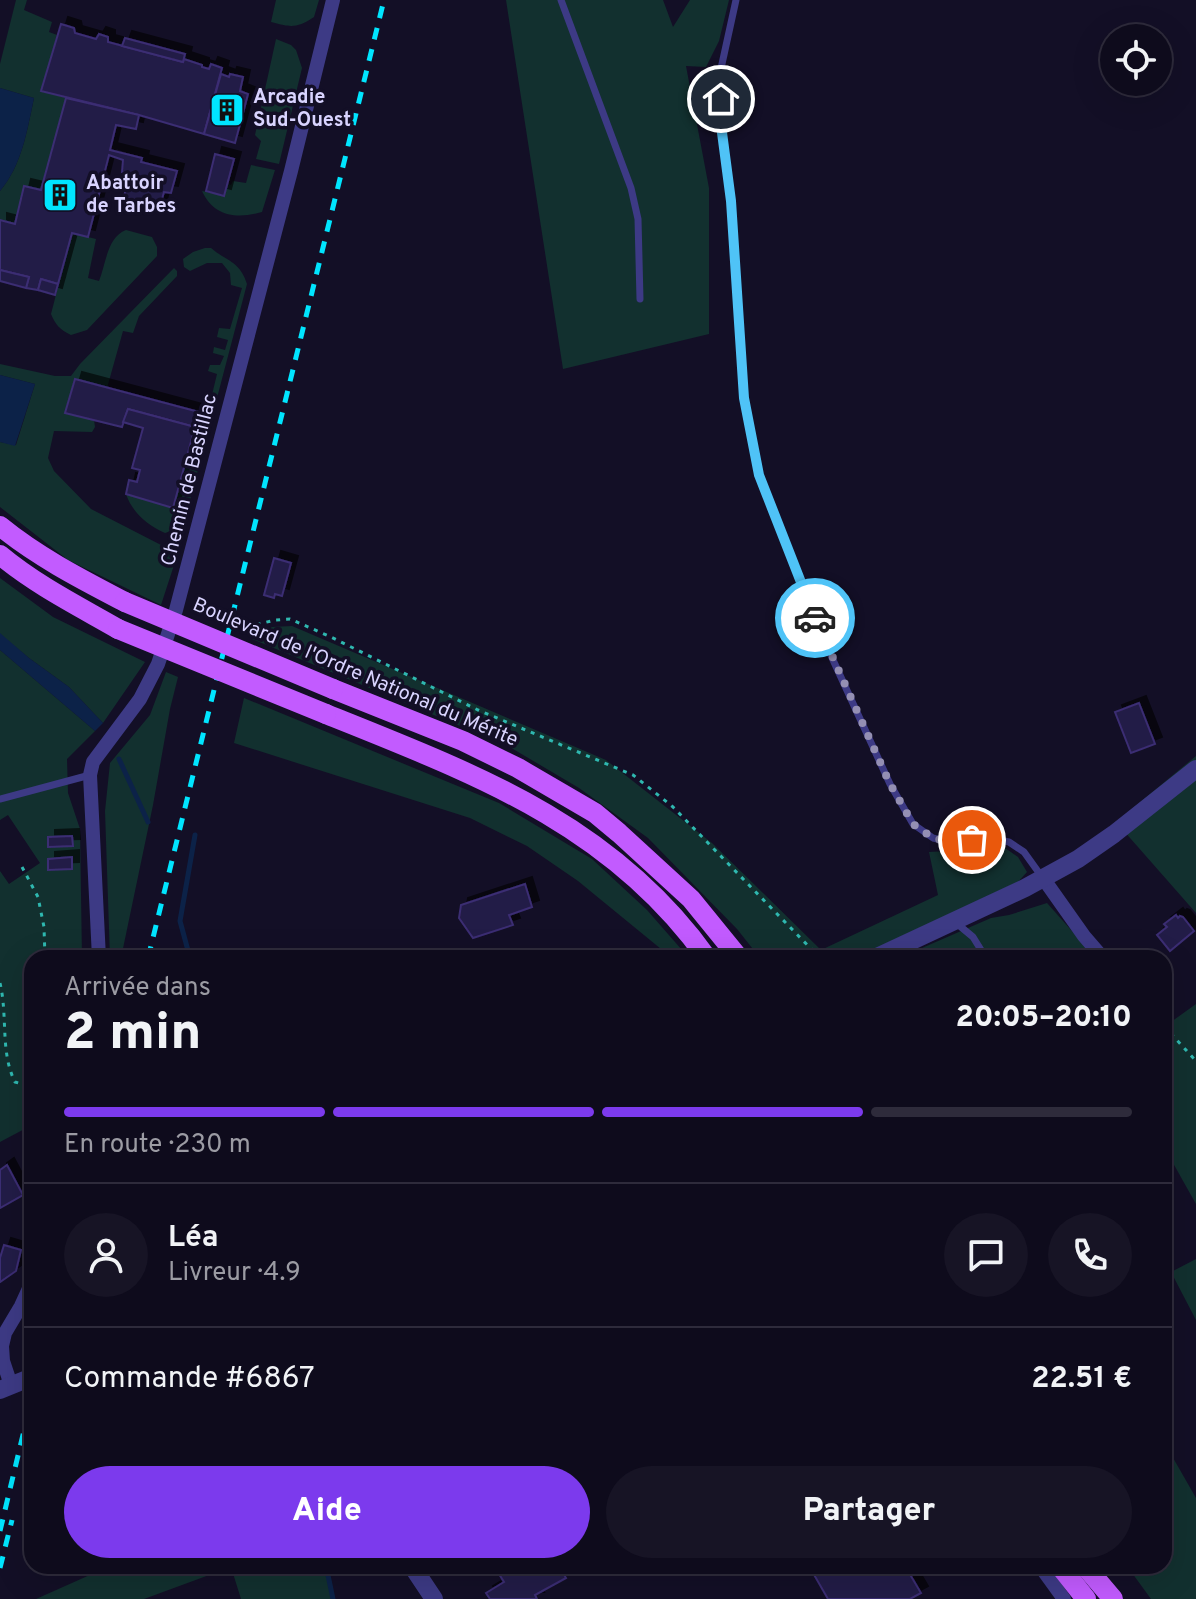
<!DOCTYPE html>
<html lang="fr">
<meta charset="utf-8">
<style>
body{margin:0;font-family:Overpass,sans-serif;background:#171425;color:#f1f3f6;height:100vh;display:flex;flex-direction:column;font-size:30px;white-space:nowrap}
*{box-sizing:border-box;margin:0}
p{font-size:26px;color:#9b9ba3}
.icon{flex:none;width:44px;height:44px;fill:none;stroke:currentColor;stroke-width:2;stroke-linecap:round;stroke-linejoin:round}
.map{position:relative;flex:1;overflow:hidden}
.details{position:absolute;left:24px;top:950px;width:1148px;height:624px;display:flex;flex-direction:column;background:#0e0b1c;border-radius:24px;box-shadow:0 8px 32px #0002,0 0 0 2px #2e2b3b}
.details>*{flex:none}
.controls{position:absolute;left:1100px;top:24px;display:grid;gap:16px}
.controls a{display:grid;place-items:center;width:72px;height:72px;border-radius:50%;background:#0e0b1c;box-shadow:0 8px 32px #0002,0 0 0 2px #2e2b3b;font-size:40px}
.pin{position:absolute;display:grid;place-items:center;width:68px;height:68px;color:#fff;margin:-34px;border:4px solid #fff;border-radius:50%;box-shadow:0 2px 8px #0007}
.courier{position:absolute;display:grid;place-items:center;width:80px;height:80px;margin:-40px;border:6px solid #4fc3f7;border-radius:50%;background:#fff;color:#222;box-shadow:0 2px 10px #0007}
.head em{font-style:normal;font-weight:800}
.head div{display:flex;flex-direction:column-reverse}
.head{display:flex;align-items:center;justify-content:space-between;height:136px;padding:0 40px}
h1{font-size:52px;font-weight:800;line-height:60px}
.bar{display:grid;grid-template-columns:repeat(4,1fr);gap:12px 8px;align-content:center;height:96px;padding:0 40px}
.bar i{height:10px;border-radius:6px;background:#2e2b3b}
.bar .current{background:#7c3aed}
.bar p{grid-column:span 4}
.line{display:flex;align-items:center;gap:20px;padding:0 40px;border-top:2px solid #2e2b3b}
.line div{flex:1}
.round{display:grid;place-items:center;flex:none;width:84px;height:84px;border-radius:42px;background:#171425}
.action{display:flex;gap:16px;margin-top:auto;padding:16px 40px}
.action a{flex:1;height:92px;border-radius:48px;background:#7c3aed;color:#fff;font-size:32px;font-weight:800;line-height:92px;text-align:center}
.action a+a{background:#171425;color:#f1f3f6}
.map>svg:first-child{display:block}
</style>
<div class="map">
<svg width="1196" height="1599" viewBox="0 0 1196 1599">
<defs>
<filter id="shadow"><feDropShadow dx="7" dy="-7" stdDeviation="0" flood-color="#0009"/></filter>
</defs>
<rect width="100%" height="100%" fill="#130f26"/>
<g fill="#12302f">
<path d="M16,0H27L24,10L52,22L49,32L57,35L42,91L66,98L41,190L24,186L15,224L0,220V191C22,165 27,131 34,98L0,88V64Z"/>
<path d="M276,0H319L314,17C296,29 290,27 271,22Z"/>
<polygon points="506,0 663,0 673,27 690,0 729,0 719,41 706,67 686,66 709,188 709,334 563,369"/>
<polygon points="276,39 291,45 296,50 302,68 279,164 256,159 261,141 255,135"/>
<path d="M251,165L275,170L262,212C237,219 214,217 202,191L224,196L228,184L231,185L233,181L246,183Z"/>
<path d="M126,230L152,237L157,247V256L87,330L71,335C60,330 55,324 51,314L72,233L96,239L88,278L99,281C106,264 107,237 126,230Z"/>
<path d="M205,248H211C226,261 240,261 247,284L183,527L165,533C147,525 132,512 126,494L173,507L199,412L210,403L217,374L208,371L210,365H220L224,356L213,353L214,347L225,350L228,340L217,337L219,328L230,329L242,288L231,285L230,273L222,263H207L190,271L184,267L183,259L193,252Z"/>
<polygon points="174,268 177,271 177,276 139,316 133,333 123,331 107,388 74,380 66,413 94,420 95,427 92,432 54,431 48,458 54,471 91,509 163,546 175,562 161,605 68,560 0,507 0,442 16,445 35,384 0,375 0,364 55,376 71,376 80,364"/>
<polygon points="0,578 53,617 145,662 103,723 69,687 29,658 0,634"/>
<polygon points="292,626 606,760 712,843 821,950 938,895 929,852 1005,848 1018,857 1027,872 1018,882 855,958 760,958 737,929 648,838 579,788 508,746 252,639 272,627"/>
<polygon points="0,650 95,731 67,759 68,793 80,829 82,958 32,958 32,1125 0,1142 0,871 9,884 40,863 8,815 0,820"/>
<polygon points="166,672 178,677 170,709 153,805 121,958 110,958 105,811 110,763 150,715"/>
<polygon points="244,698 499,803 592,859 647,910 689,958 669,958 661,949 578,881 527,846 470,818 234,743"/>
<polygon points="1196,756 1196,913 1116,822"/>
<polygon points="1047,903 1096,958 899,958 991,918 1009,915"/>
<polygon points="1196,1004 1196,1204 1164,1147 1164,1027"/>
<polygon points="1196,1259 1196,1320 1171,1272"/>
<polygon points="1164,1442 1196,1498 1196,1599 1151,1599 1127,1566 1164,1566"/>
<polygon points="110,1566 323,1566 330,1577 335,1599 241,1599 231,1567 144,1599 36,1599"/>
</g>
<g fill="#0c2248">
<path d="M0,88L34,98C27,131 22,165 0,191Z"/>
<polygon points="0,375 35,384 15,446 0,442"/>
<polygon points="0,633 29,658 69,687 103,723 95,731 0,650"/>
</g>
<g fill="none" stroke-linecap="round" stroke-linejoin="round">
<g stroke="#0c2248" stroke-width="5">
<polyline points="119,759 148,822"/>
<polyline points="190,958 180,921 195,835"/>
<polyline points="322,1566 328,1575 333,1599"/>
</g>
</g>
<g fill="#241b47" stroke="#3b2d73" stroke-width="2" filter="url(#shadow)">
<polygon points="61,24 74,28 75,33 96,39 99,34 108,37 108,42 183,62 184,59 202,65 202,67 209,69 211,64 222,68 204,134 139,115 41,91"/>
<polygon points="125,38 185,54 183,62 122,46"/>
<polygon points="221,74 229,77 230,74 243,77 240,91 248,94 235,143 204,134"/>
<polygon points="66,98 139,115 136,129 116,125 110,150 142,158 141,162 177,171 171,193 164,192 160,206 124,197 129,175 122,172 123,160 109,155 88,237 72,233 58,284 41,279 38,290 26,288 29,277 0,270 0,220 15,224 24,186 41,190"/>
<polygon points="215,154 234,159 224,196 206,191"/>
<polygon points="0,270 29,277 26,288 0,281"/>
<polygon points="41,279 58,284 55,295 38,290"/>
<polygon points="75,379 199,412 195,427 128,409 122,427 65,413"/>
<polygon points="128,409 195,427 173,508 126,494 129,480 137,482 140,470 132,468 143,428 123,422"/>
<polygon points="274,558 291,563 282,596 275,594 274,598 264,595"/>
<polygon points="1139,703 1155,744 1131,753 1115,712"/>
<polygon points="72,836 73,846 48,847 48,837"/>
<polygon points="72,857 72,869 48,870 48,859"/>
<polygon points="525,884 532,907 509,915 513,925 473,938 459,918 461,905"/>
<polygon points="1176,915 1178,918 1180,916 1183,917 1194,931 1170,951 1157,935 1167,927 1164,924"/>
<polygon points="7,1165 23,1195 0,1208 0,1170"/>
<polygon points="4,1245 21,1250 16,1271 0,1282 0,1258"/>
<polygon points="513,1566 559,1566 566,1578 535,1595 537,1599 490,1599 486,1593 504,1582 499,1574"/>
<polygon points="809,1566 905,1566 921,1593 910,1599 828,1599"/>
</g>
<g fill="none" stroke-linecap="round" stroke-linejoin="round">
<g stroke="#2fb8b0" stroke-width="3" stroke-dasharray="4 6" stroke-linecap="butt">
<polyline points="247,627 275,620 290,619 331,637 478,710 633,775 673,807 820,958"/>
<polyline points="22,867 38,897 44,927 45,958"/>
<path d="M0,983C8,1017 0,1052 15,1082L32,1087"/>
<polyline points="1164,1026 1196,1061"/>
</g>
<g stroke="#3d3a85" stroke-width="7">
<polyline points="561,0 631,188 638,219 640,299"/>
<polyline points="736,0 720,73 721,125 731,201 744,398 759,475 822,636 890,784 913,824 933,838 950,842 994,839 1009,842 1024,852 1042,877"/>
<polyline points="0,799 90,775"/>
<polyline points="955,922 973,937 986,958"/>
</g>
<g stroke="#3d3a85" stroke-width="14">
<polyline points="1043,878 1084,936 1103,958"/>
<polyline points="99,958 90,775 93,762 140,699 158,664 176,610 291,171 333,0"/>
<polyline points="11,1385 3,1361 2,1346 5,1333 21,1306 32,1282"/>
<polyline points="1040,1566 1064,1599"/>
</g>
<g stroke="#3d3a85" stroke-width="18">
<polyline points="875,958 1025,888 1078,859 1114,834 1196,769"/>
<polyline points="0,1390 32,1377"/>
<polyline points="412,1566 434,1599"/>
</g>
<g stroke="#c25bff" stroke-width="20">
<path d="M0,526C38,557 81,579 125,602"/>
<path d="M0,555C36,585 78,606 118,629"/>
<polyline points="333,689 463,741 518,768 595,813 619,833 691,899 739,958"/>
<path d="M326,714C472,773 611,823 707,958"/>
<polyline points="1060,1566 1086,1599"/>
<polyline points="1085,1566 1113,1599"/>
</g>
<g stroke="#00e5ff" stroke-width="5" stroke-dasharray="12 10" stroke-linecap="butt">
<polyline points="148,958 384,0"/>
<polyline points="0,1531 32,1397"/>
<polyline points="0,1568 12,1520"/>
</g>
<g stroke="#c25bff" stroke-width="20">
<polyline points="125,602 333,689"/>
<polyline points="118,629 326,714"/>
</g>
</g>
<g fill="none" stroke-linecap="round" stroke-linejoin="round">
<polyline stroke="#948fb3" stroke-width="8" stroke-dasharray="0 14.4" points="815,618 890,784 913,824 933,838 950,842 972,840"/>
<polyline stroke="#4fc3f7" stroke-width="10" points="721,99 721,125 731,201 744,398 759,475 815,618"/>
</g>
<defs>
<g id="building-square" transform="scale(1.8)"><rect x="-9" y="-9" width="18" height="18" rx="4" fill="#00e5ff" stroke="#130f26"/><path d="M-4-6H4V6H1V3H-1V6H-4ZM-2.5-4.3h1.7v1.8h-1.7ZM.8-4.3h1.7v1.8H.8ZM-2.5-1h1.7V.8h-1.7ZM.8-1h1.7V.8H.8Z" fill="#111"/></g>
</defs>
<g fill-rule="evenodd">
<use href="#building-square" x="227" y="110"/>
<use href="#building-square" x="60" y="195"/>
</g>
<g text-anchor="middle" dominant-baseline="central" stroke-width="7" stroke-linejoin="round" paint-order="stroke">
<g font-size="20" font-weight="bold" fill="#d9d4ff" stroke="#130f26" text-anchor="start">
<text x="253" y="98">Arcadie<tspan x="253" dy="23">Sud-Ouest</tspan></text>
<text x="86" y="184">Abattoir<tspan x="86" dy="23">de Tarbes</tspan></text>
</g>
<g font-size="20" fill="#d9d4ff" stroke="#130f26">
<text transform="translate(190 480) rotate(-76)">Chemin de Bastillac</text>
<text transform="translate(355 673) rotate(23)">Boulevard de l'Ordre National du Mérite</text>
</g>
</g>
</svg>
<div class="controls">
<a><svg class="icon" aria-label="locate" viewBox="0 0 24 24"><circle cx="12" cy="12" r="6"/><path d="M12 2v4M12 18v4M2 12h4M18 12h4"/></svg></a>
</div>
<div class="pin" style="left:972px;top:840px;background:#ea580c"><svg class="icon" aria-label="bag" viewBox="0 0 24 24"><path d="M5 8h14l-1 12H6zM9 8a3 3 0 0 1 6 0"/></svg></div>
<div class="pin" style="left:721px;top:99px;background:#1f2937"><svg class="icon" aria-label="home" viewBox="0 0 24 24"><path d="M3 11l9-7 9 7M6 9v11h12V9"/></svg></div>
<div class="courier" style="left:815px;top:618px"><svg class="icon" aria-label="car" viewBox="0 0 24 24"><path d="M5 17H2v-5l4-1 3-4h7l3 4 3 1v5h-3M9 17h6M6 11h13"/><circle cx="7" cy="17" r="2"/><circle cx="17" cy="17" r="2"/></svg></div>
<section class="details">
<div class="head"><div><h1>2 min</h1><p>Arrivée dans</p></div><em>20:05–20:10</em></div>
<div class="bar"><i class="current"></i><i class="current"></i><i class="current"></i><i></i><p>En route · 230 m</p></div>
<div class="line" style="height:144px"><a class="round"><svg class="icon" aria-label="person" viewBox="0 0 24 24"><circle cx="12" cy="8" r="4"/><path d="M4 21q1-7 8-7t8 7"/></svg></a><div><b>Léa</b><p>Livreur · 4.9</p></div><a class="round"><svg class="icon" aria-label="chat" viewBox="0 0 24 24"><path d="M4 5h16v11H9l-5 4z"/></svg></a><a class="round"><svg class="icon" aria-label="phone" viewBox="0 0 24 24"><path d="M5 4h4l2 5-3 2q2 4 5 5l2-3 5 2v4C11 20 4 13 5 4z"/></svg></a></div>
<div class="line" style="height:104px"><div>Commande #6867</div><b>22.51 €</b></div>
<div class="action"><a>Aide</a><a>Partager</a></div>
</section>
</div>
